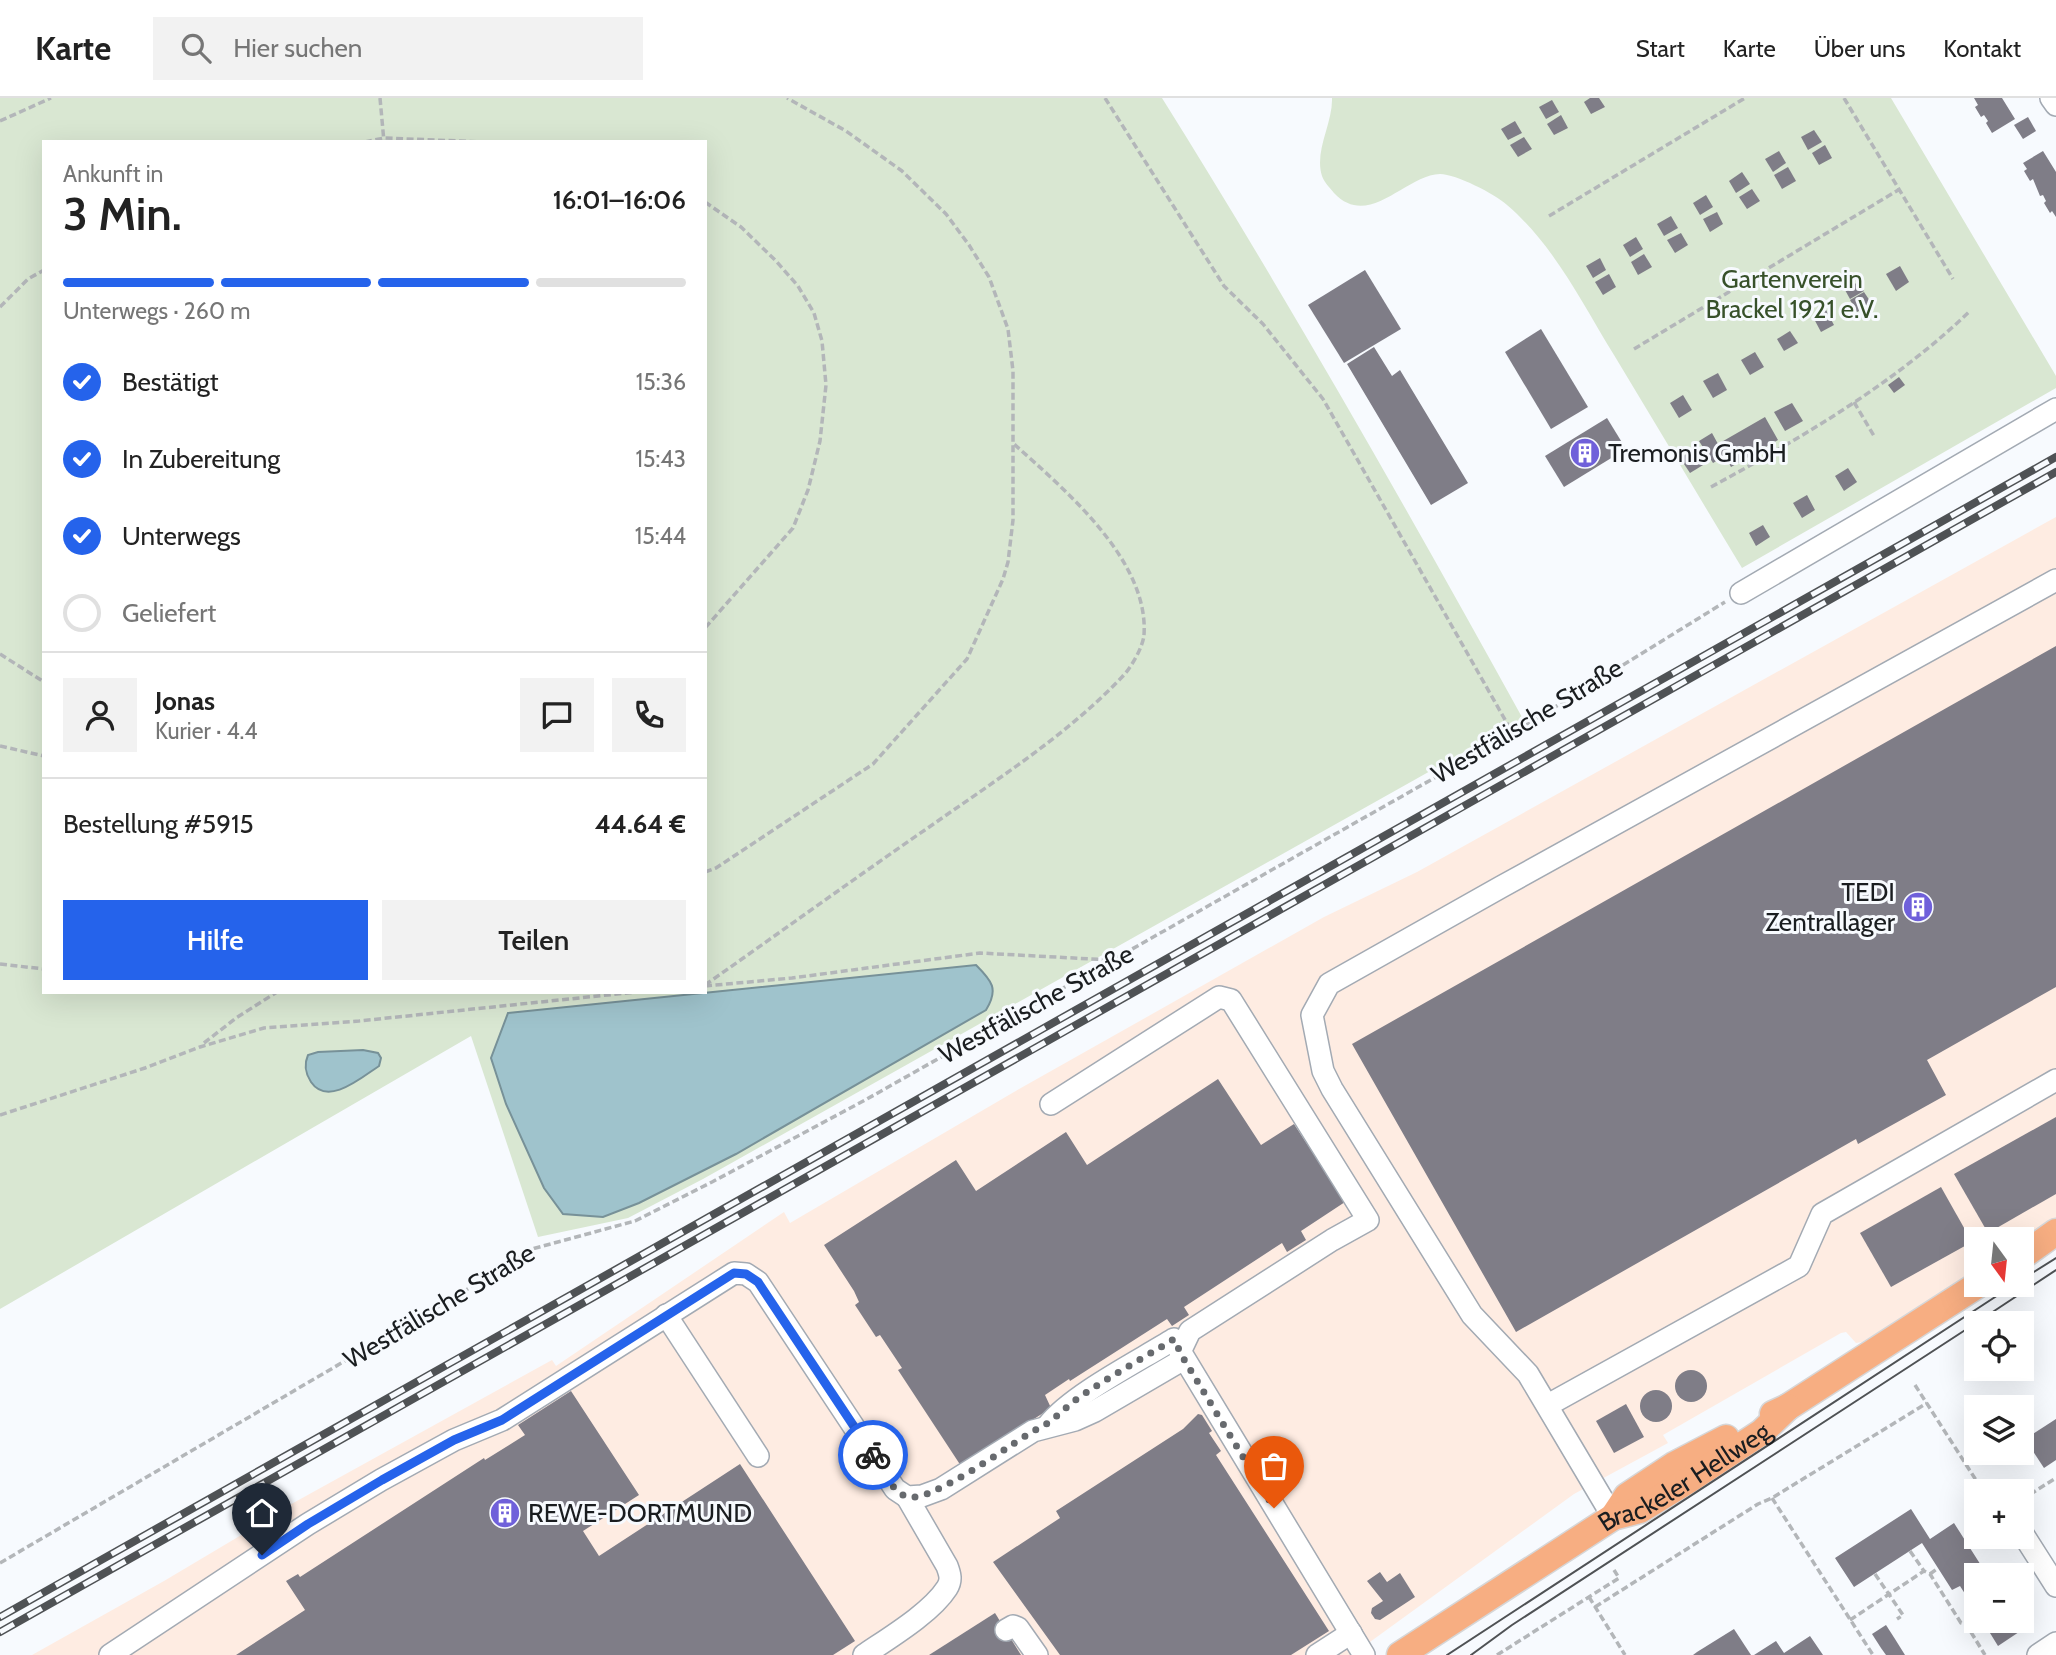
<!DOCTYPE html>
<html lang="de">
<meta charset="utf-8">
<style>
body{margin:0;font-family:Cabin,sans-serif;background:#f2f2f2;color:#222;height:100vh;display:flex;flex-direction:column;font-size:26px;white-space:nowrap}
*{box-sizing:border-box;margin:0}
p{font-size:23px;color:#767676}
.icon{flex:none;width:38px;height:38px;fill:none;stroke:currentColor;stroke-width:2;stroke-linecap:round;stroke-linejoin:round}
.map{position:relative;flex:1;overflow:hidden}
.drawer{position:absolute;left:42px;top:42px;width:665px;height:854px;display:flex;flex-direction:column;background:#fff;border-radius:0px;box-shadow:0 7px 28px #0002}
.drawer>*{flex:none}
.needle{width:46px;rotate:165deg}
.fabs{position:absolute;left:1964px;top:1129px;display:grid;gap:14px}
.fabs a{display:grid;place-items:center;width:70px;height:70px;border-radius:0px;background:#fff;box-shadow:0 7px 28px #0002;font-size:35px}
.pin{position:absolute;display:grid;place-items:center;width:60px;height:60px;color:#fff;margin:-72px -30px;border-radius:50% 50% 50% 0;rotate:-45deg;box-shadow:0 0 7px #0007}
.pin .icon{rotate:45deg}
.courier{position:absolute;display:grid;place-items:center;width:70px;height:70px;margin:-35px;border:5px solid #2563eb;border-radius:50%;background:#fff;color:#222;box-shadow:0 2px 9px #0007}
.head em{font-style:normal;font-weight:600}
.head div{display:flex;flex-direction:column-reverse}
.head{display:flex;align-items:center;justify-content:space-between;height:119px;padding:0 21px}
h1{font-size:46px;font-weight:600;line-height:52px}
.bar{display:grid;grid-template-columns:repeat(4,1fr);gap:10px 7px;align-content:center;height:84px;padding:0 21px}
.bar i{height:9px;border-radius:5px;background:#e0e0e0}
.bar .current{background:#2563eb}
.bar p{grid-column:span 4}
.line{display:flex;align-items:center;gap:18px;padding:0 21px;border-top:2px solid #e0e0e0}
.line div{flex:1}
.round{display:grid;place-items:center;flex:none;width:74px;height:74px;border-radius:0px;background:#f2f2f2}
ol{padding:0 21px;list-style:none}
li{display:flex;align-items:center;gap:21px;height:77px}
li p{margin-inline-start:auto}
li .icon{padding:7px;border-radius:50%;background:#2563eb;color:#fff;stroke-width:4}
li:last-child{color:#767676}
li i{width:38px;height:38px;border:4px solid #e0e0e0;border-radius:50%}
.cta{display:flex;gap:14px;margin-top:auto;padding:14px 21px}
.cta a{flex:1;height:80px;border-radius:0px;background:#2563eb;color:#fff;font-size:28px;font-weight:600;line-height:80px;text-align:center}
.cta a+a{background:#f2f2f2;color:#222}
header{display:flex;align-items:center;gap:42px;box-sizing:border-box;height:98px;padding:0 35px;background:#fff;border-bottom:2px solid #e0e0e0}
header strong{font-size:33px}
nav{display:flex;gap:38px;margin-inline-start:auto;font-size:24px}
.search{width:490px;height:63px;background:#f2f2f2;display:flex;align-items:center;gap:18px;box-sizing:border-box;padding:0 24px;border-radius:0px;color:#767676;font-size:26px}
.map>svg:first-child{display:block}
</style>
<header>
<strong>Karte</strong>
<div class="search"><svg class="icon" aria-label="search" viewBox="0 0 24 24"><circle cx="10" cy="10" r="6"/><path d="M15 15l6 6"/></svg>Hier suchen</div>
<nav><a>Start</a><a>Karte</a><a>Über uns</a><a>Kontakt</a></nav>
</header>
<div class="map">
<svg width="2056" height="1557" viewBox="0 0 2056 1557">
<rect width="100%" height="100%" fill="#f7fafe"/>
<polygon fill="#feece2" points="2056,419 2056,1123 2021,1146 2021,1141 1976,1141 1976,1175 1862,1244 1856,1245 1846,1234 1841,1235 1663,1337 1668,1345 1574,1396 1352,1557 32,1557 164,1483 258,1427 257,1425 552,1262 556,1268 784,1114 790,1125 1014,994 1324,819 1417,774"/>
<g fill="#d9e7d2" fill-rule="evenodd">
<path d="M0,0H1162C1289,203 1407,411 1523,621L703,1081L628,1120L538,1139L471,938L0,1211ZM44,44H705V894H44Z"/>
<path d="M1332,0H1891L2056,278V290L1742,470C1699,399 1657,328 1614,257C1582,205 1554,147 1507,107C1495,96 1456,76 1440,76C1405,77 1369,132 1334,95C1330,90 1324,84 1322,78C1314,53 1333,25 1332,0Z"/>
</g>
<g fill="#9fc3cc" stroke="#779198" stroke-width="2">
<path d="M976,867C992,883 999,891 986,912L736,1056L639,1105L603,1119L563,1116L544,1090L506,1006L491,960L508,915Z"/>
<path d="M363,952L378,955L381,960L379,968C362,979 328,1009 311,984C305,975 304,966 308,957L318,954Z"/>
</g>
<g fill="#7f7d87">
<polygon points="1590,0 1599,0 1605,9 1591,16 1584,4"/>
<polygon points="1974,0 2002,0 2015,21 1992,35 1986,25 1988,23 1984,17 1981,19 1975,9 1978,7"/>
<polygon points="1552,2 1559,14 1546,21 1539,9"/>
<polygon points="1561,17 1568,30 1554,37 1547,26"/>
<polygon points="2028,19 2036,33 2023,41 2014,27"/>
<polygon points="1515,23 1522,35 1508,42 1501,31"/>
<polygon points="1814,32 1822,44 1808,52 1801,39"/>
<polygon points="1524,39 1532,51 1518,59 1510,47"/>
<polygon points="1825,47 1832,60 1819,67 1812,55"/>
<polygon points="1779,53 1786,65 1773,74 1765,61"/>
<polygon points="2043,53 2056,74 2056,119 2052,113 2050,115 2044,105 2046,103 2043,97 2040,98 2033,81 2030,83 2024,73 2027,71 2023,65"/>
<polygon points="1788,69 1796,83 1782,91 1774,77"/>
<polygon points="1742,74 1750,86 1736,95 1729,83"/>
<polygon points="1752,91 1760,103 1747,111 1739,99"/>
<polygon points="1706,97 1713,109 1700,117 1693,105"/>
<polygon points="1717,114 1723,126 1710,134 1703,121"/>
<polygon points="1671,118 1678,130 1664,138 1657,126"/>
<polygon points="1681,135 1688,147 1675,155 1667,142"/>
<polygon points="1636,139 1643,151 1630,159 1623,147"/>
<polygon points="1644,156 1652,169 1638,177 1631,164"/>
<polygon points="1600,160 1606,172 1593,180 1586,168"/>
<polygon points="1900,168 1909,184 1896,193 1886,176"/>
<polygon points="1365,172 1401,231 1344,265 1308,207"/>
<polygon points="1609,176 1616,189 1603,197 1595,184"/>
<polygon points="1858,184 1864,193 1850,201 1845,192"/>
<polygon points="1864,194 1872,206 1857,214 1850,202"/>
<polygon points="1826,212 1834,227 1821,234 1813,219"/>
<polygon points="1541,231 1588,309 1551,331 1505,254"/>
<polygon points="1790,233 1798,245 1784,253 1777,241"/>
<polygon points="1374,249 1392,278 1400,272 1468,385 1431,407 1347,266"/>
<polygon points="1755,254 1764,269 1750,277 1741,262"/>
<polygon points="1718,275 1727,292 1713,300 1703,283"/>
<polygon points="1899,279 1905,287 1894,295 1888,287"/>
<polygon points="1683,297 1692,312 1679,320 1670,305"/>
<polygon points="1792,305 1803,323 1785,333 1774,314"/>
<polygon points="1765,319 1778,342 1731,369 1725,358 1713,365 1699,343 1712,335 1718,346"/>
<polygon points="1607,320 1626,351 1564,389 1545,358"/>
<polygon points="1698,349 1708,364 1690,375 1680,360"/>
<polygon points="1848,370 1857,384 1844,393 1835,378"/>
<polygon points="1807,397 1815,412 1802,420 1793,405"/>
<polygon points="1763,427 1770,439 1756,448 1749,435"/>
<polygon points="2056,548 2056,889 1927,962 1946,997 1858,1046 1856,1041 1516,1234 1352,946"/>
<polygon points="1218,981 1261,1047 1294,1026 1345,1104 1301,1133 1306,1142 1287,1154 1282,1145 1184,1209 1189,1217 1172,1228 1167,1221 1070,1283 1069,1281 1045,1297 1051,1310 961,1368 898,1272 902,1270 880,1237 876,1239 855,1207 859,1204 854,1193 824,1147 956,1062 976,1093 1066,1034 1087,1067"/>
<polygon points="2056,1019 2056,1096 1988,1135 1954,1076"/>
<polygon points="1941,1089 1972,1144 1891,1189 1860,1135"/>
<circle cx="1691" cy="1288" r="16"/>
<circle cx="1656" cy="1308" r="16"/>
<polygon points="571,1293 639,1397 583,1433 599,1458 740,1366 855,1543 833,1557 236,1557 305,1512 286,1483 298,1476 300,1479 484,1360 485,1362 525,1337 518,1327"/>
<polygon points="1626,1306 1644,1339 1614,1355 1596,1323"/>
<polygon points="1198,1316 1202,1317 1212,1333 1209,1335 1221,1353 1216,1357 1329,1533 1291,1557 1060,1557 993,1464 1060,1420 1056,1413 1183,1331"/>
<polygon points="2056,1321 2056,1362 2044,1370 2025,1341"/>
<polygon points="1911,1411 1930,1441 1954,1425 1984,1472 1990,1468 1996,1477 1976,1477 1976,1513 1960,1488 1952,1492 1922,1445 1854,1489 1835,1460"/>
<polygon points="1380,1474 1387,1484 1400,1475 1415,1499 1380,1522 1375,1521 1371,1515 1372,1510 1383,1503 1367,1483"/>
<polygon points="995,1515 1021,1557 929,1557"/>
<polygon points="2021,1517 2028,1528 1998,1548 1982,1522 2021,1522"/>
<polygon points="1886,1527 1895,1541 1905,1557 1886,1557 1881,1550 1872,1536"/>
<polygon points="1734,1531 1751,1557 1693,1557 1697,1554"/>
<polygon points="1810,1538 1823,1557 1754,1557 1776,1543 1784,1555"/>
</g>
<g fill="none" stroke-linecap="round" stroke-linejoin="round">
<g stroke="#a3aab3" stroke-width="24">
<g id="minor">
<polyline points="2051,0 2056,7"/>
<polyline points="1741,495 2056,311"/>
<polyline points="1051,1006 1219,899 1231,902 1368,1122 1332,1142 1190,1233 1180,1254"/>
<polyline points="666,1217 758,1358"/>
<polyline points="1548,1307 1799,1168 1822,1116 2056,982"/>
<path d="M1048,1327C1073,1296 1139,1263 1174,1241L1183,1258L1364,1557"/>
<polyline points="1613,1419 1528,1276 1472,1217 1332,991 1323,973 1312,917 1329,886 1501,789 2056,482"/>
<polyline points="2021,1433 2056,1488"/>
<polyline points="1006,1532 1013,1528 1018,1530 1037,1557"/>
<polyline points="110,1557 308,1426 381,1382 454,1342 502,1322 734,1175 746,1176 758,1184 895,1391 907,1399 922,1398 941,1391 1033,1333 1075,1322 1095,1313 1184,1261"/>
<path d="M864,1557C889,1540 931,1515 947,1490C952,1482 950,1476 947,1468L907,1399"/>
<polyline points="1317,1557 1351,1535"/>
<polyline points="2038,1557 2056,1545"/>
</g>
</g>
<g stroke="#d6d6d7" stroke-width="29">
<g id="major">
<polyline points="2021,1159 2056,1134"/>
<polyline points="1773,1316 1788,1309 1979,1186"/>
<polyline points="1613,1419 1627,1398 1674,1367 1726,1340"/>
<path id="s1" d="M1400,1557L1613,1419L1640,1412L1689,1382L1762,1334L1788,1309"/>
</g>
</g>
<g stroke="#b3b6b9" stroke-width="3.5" stroke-dasharray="7 3.5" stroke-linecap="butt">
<polyline points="380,0 384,44"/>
<polyline points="1105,0 1224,188 1263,226 1323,301 1512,634"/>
<polyline points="1844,0 1953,181"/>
<polyline points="0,23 51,0"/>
<polyline points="365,44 384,40 484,44"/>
<polyline points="705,104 741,129 776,163 798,188 814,215 822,243 826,287 820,343 808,392 793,430 705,530"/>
<polyline points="1549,118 1745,0"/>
<polyline points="0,209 28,181 44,172"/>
<polyline points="1634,251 1900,91"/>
<polyline points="1854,304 1874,338"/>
<path d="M1711,389C1803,339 1895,285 1970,213"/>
<polyline points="0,556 44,584"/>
<polyline points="0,648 44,658"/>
<polyline points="705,774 716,770 873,666 967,561 1003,481 1008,464 1013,422 1013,273 1008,231 989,179 969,147 946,116 902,73 846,33 787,0"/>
<polyline points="0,866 44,871"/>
<path d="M705,887C782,833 858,778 935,725C999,680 1068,636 1122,579C1131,570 1143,549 1144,537C1149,462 1065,392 1014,346"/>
<polyline points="705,888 792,880 980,855 1111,862"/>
<polyline points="204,945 236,920 277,894"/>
<polyline points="0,1017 145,970 200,949 264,930 359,923 636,894"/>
<polyline points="1915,1287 1983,1393"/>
<polyline points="1772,1400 1873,1557"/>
<polyline points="2021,1402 2056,1380"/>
<polyline points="1910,1453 1924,1473"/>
<polyline points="0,1465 466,1192 532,1151 635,1123 712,1084 867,1001 1459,666 1542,617 1725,504"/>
<polyline points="1875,1476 1903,1517 1897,1521"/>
<polyline points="1930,1476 1938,1470"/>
<polyline points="1589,1499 1625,1557"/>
<polyline points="1595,1509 1758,1406 1772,1400 1927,1305"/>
<polyline points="1850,1522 1924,1473 1930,1476 1961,1525 1966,1526 1985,1557"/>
<polyline points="1966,1526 1976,1520"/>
<polyline points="1497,1557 1619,1480 1614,1472"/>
</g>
<use href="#minor" stroke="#fff" stroke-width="21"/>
<use href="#major" stroke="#f7ae82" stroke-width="26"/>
<g stroke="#4f5255" stroke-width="2">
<polyline points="2021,1182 2056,1160"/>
<polyline points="1976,1225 2056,1172"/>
<polyline points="1447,1557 2015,1186"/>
<polyline points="1471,1557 1512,1527 1976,1225"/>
</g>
<g stroke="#4f5255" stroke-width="8">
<g id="rail">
<polyline points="0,1519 2056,359"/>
<polyline points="0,1534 2056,374"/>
</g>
</g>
<use href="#rail" stroke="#f7fafe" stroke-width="5" stroke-dasharray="16" stroke-linecap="butt"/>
</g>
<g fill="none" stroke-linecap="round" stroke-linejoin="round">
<path stroke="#676a6e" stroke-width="7" stroke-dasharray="0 12.6" d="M873,1357C881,1369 892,1395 908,1399C932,1404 1010,1347 1033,1333C1051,1326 1061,1313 1077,1301C1108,1279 1142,1261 1174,1241L1182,1258L1274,1410"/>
<polyline stroke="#2563eb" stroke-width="9" points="262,1457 308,1426 382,1382 454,1342 502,1322 734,1175 746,1176 758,1184 873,1357"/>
</g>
<defs>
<g id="building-disc" transform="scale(1.575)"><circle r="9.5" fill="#6f60da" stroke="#f7fafe"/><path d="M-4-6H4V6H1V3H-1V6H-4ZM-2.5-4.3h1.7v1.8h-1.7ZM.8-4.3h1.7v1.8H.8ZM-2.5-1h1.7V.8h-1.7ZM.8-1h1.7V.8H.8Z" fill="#fff"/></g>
</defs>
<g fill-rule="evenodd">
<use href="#building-disc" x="1585" y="355"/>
<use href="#building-disc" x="1918" y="809"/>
<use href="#building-disc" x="505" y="1415"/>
</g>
<g text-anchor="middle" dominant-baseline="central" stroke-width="6" stroke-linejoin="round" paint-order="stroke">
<g font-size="26" fill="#37512a" stroke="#f7fafe">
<text x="1792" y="181">Gartenverein<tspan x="1792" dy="30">Brackel 1921 e.V.</tspan></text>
</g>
<g font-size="26" fill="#1a1d20" stroke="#f7fafe" text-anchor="start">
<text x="1608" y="355">Tremonis GmbH</text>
<text x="1895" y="794" text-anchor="end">TEDI<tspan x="1895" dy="30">Zentrallager</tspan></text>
<text x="528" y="1415">REWE-DORTMUND</text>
</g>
<g font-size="26" fill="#1a1d20" stroke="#f7fafe">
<text transform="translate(1527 623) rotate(-31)">Westfälische Straße</text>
<text transform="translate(1036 906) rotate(-29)">Westfälische Straße</text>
<text transform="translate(439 1208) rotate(-31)">Westfälische Straße</text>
<text stroke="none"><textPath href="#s1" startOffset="336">Brackeler Hellweg</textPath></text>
</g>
</g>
</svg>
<div class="fabs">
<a><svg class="needle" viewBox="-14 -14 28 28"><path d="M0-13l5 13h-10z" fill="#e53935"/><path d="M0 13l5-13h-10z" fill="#767676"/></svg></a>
<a><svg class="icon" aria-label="locate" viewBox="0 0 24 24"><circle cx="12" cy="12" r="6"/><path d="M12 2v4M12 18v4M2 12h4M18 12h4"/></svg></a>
<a><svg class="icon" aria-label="layers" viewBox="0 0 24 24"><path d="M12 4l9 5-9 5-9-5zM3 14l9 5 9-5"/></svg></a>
<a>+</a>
<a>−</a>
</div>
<div class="pin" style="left:1274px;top:1410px;background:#ea580c"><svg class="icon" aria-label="bag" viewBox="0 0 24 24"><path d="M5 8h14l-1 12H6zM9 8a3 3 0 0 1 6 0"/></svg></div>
<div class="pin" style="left:262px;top:1457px;background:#1f2937"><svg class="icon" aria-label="home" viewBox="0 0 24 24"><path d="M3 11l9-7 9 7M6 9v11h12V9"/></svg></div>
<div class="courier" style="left:873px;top:1357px"><svg class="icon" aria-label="bike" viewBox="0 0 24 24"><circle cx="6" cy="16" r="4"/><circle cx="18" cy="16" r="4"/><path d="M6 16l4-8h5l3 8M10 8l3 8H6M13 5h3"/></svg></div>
<section class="drawer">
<div class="head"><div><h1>3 Min.</h1><p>Ankunft in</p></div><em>16:01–16:06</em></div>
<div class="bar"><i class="current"></i><i class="current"></i><i class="current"></i><i></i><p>Unterwegs · 260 m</p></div>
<ol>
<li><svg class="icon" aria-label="check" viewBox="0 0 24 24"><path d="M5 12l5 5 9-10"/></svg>Bestätigt<p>15:36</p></li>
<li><svg class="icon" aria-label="check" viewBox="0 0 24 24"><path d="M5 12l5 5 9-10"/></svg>In Zubereitung<p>15:43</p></li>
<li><svg class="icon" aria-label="check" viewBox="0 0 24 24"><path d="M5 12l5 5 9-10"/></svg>Unterwegs<p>15:44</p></li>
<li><i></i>Geliefert</li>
</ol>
<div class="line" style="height:126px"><a class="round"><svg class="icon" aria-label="person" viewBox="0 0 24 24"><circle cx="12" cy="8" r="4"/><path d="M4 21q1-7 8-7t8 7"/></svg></a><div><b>Jonas</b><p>Kurier · 4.4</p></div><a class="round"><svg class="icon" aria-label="chat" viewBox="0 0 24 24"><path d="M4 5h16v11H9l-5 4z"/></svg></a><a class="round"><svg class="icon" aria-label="phone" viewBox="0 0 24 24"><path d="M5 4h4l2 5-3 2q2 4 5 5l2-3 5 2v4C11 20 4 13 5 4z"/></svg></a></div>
<div class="line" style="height:91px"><div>Bestellung #5915</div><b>44.64 €</b></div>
<div class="cta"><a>Hilfe</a><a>Teilen</a></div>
</section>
</div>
